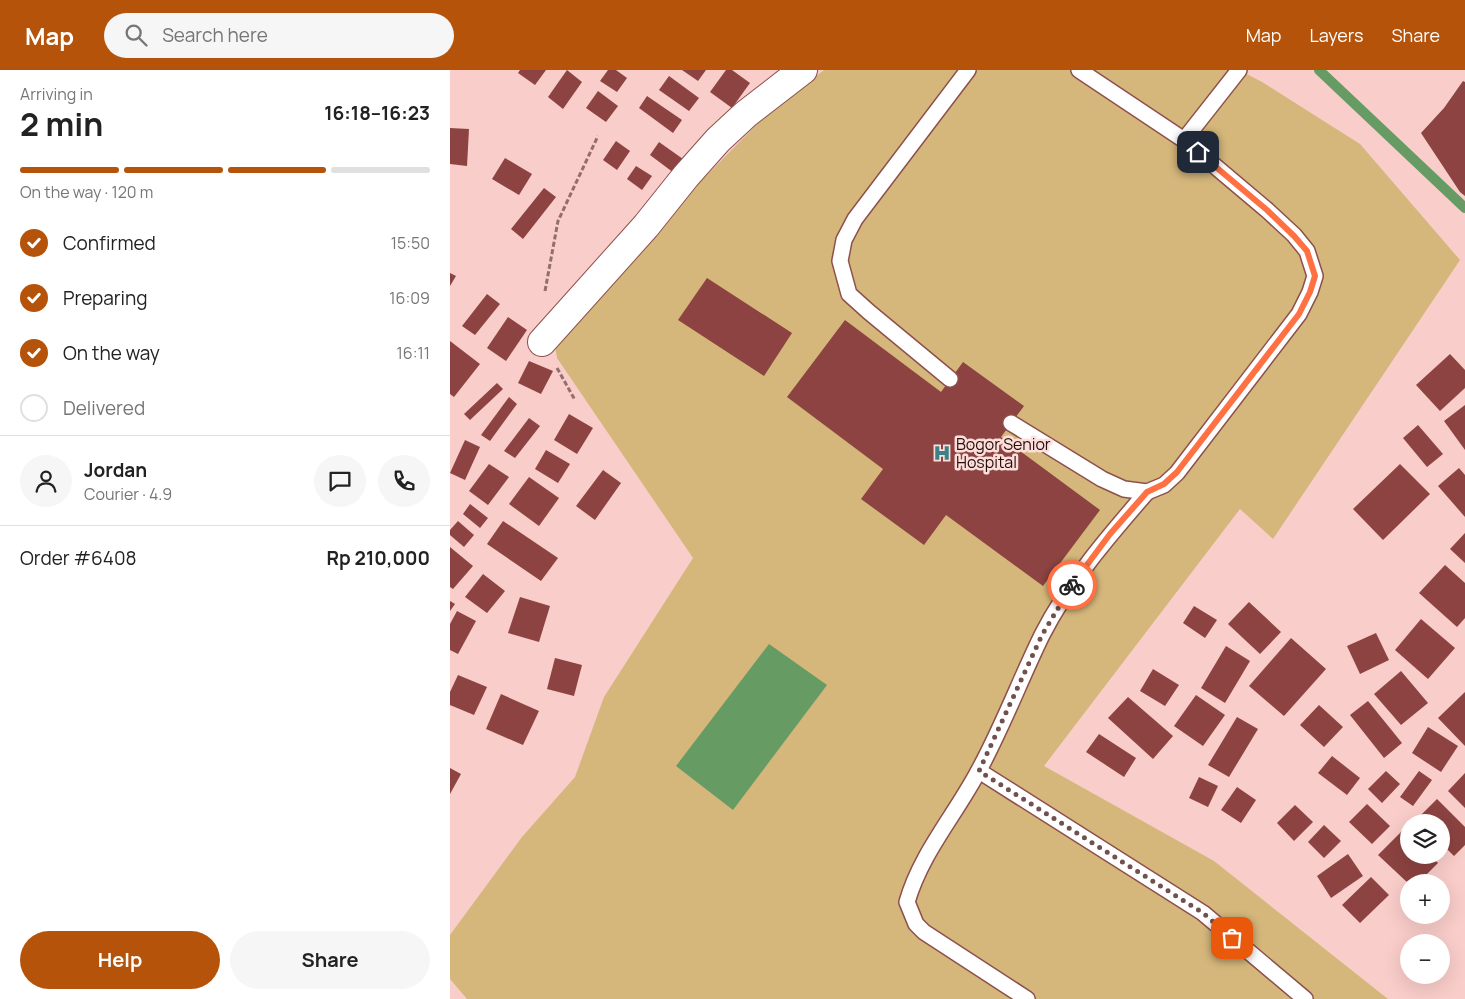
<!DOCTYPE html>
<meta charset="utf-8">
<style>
body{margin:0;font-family:Manrope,sans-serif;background:#f6f6f6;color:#222;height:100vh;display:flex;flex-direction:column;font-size:19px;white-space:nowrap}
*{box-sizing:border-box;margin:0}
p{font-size:16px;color:#767676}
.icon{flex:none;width:28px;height:28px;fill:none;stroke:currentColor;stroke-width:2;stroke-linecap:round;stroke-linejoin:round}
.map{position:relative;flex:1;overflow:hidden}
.sheet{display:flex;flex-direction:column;background:#fff;width:450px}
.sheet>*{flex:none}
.buttons{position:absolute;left:950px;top:744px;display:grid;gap:10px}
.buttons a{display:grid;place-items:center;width:50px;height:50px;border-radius:50%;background:#fff;box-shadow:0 5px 20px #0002;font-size:25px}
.pin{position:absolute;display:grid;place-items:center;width:42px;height:42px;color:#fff;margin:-21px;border-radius:10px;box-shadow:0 2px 8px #0006}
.courier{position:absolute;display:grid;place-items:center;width:50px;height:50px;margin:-25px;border:4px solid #ff7043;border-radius:50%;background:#fff;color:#222;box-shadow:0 1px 6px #0007}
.headline em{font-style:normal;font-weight:700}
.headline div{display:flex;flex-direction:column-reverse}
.headline{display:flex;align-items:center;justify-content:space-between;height:85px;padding:0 20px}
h1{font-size:32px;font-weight:700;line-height:38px}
.bar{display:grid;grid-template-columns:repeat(4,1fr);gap:8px 5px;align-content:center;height:60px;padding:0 20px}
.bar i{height:6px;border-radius:4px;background:#e0e0e0}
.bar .active{background:#b45309}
.bar p{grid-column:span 4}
.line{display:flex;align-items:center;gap:12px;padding:0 20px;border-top:1px solid #e0e0e0}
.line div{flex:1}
.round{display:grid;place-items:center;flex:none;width:52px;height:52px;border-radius:26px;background:#f6f6f6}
ol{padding:0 20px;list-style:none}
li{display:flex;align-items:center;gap:15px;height:55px}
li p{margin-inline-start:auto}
li .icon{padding:5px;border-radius:50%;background:#b45309;color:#fff;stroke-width:4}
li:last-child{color:#767676}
li i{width:28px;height:28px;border:2px solid #e0e0e0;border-radius:50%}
.primary-button{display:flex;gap:10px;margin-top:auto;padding:10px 20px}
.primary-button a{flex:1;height:58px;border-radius:30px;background:#b45309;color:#fff;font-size:20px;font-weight:700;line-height:58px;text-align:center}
.primary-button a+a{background:#f6f6f6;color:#222}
header{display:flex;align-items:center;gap:30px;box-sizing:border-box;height:70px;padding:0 25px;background:#b45309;color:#fff}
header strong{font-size:24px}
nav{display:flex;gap:28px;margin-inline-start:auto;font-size:18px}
.search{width:350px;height:45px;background:#f6f6f6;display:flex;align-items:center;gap:12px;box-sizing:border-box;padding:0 18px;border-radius:28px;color:#767676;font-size:19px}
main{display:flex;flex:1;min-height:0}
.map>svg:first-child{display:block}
</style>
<header>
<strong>Map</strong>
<div class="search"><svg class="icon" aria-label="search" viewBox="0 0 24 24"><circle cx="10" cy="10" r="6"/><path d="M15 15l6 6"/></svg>Search here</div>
<nav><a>Map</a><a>Layers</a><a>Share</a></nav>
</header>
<main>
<section class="sheet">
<div class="headline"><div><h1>2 min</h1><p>Arriving in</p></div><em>16:18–16:23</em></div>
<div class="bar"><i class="active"></i><i class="active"></i><i class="active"></i><i></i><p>On the way · 120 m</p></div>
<ol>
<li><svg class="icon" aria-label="check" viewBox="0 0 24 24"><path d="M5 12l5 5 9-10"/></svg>Confirmed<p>15:50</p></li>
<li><svg class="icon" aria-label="check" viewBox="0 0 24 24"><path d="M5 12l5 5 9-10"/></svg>Preparing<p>16:09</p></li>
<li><svg class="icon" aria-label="check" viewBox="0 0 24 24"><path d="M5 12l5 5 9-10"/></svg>On the way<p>16:11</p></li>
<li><i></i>Delivered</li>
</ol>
<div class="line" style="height:90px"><a class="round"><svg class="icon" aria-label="person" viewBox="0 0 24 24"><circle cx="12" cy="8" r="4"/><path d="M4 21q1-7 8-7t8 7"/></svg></a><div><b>Jordan</b><p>Courier · 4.9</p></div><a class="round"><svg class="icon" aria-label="chat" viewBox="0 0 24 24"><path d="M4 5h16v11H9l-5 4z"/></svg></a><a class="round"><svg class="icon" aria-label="phone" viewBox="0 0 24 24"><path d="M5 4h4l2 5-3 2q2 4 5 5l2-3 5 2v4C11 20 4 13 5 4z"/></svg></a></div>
<div class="line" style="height:65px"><div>Order #6408</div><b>Rp 210,000</b></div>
<div class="primary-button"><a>Help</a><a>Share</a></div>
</section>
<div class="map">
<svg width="1015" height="929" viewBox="0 0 1015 929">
<rect width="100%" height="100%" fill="#f9cdc9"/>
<polygon fill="#d5b77b" points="374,0 789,0 812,12 910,74 1010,190 823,469 790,439 594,696 764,791 938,929 17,929 0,909 0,865 72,767 125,707 154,627 243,488 107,288 103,262 311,50"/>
<polygon fill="#669b64" points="319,574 377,615 283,740 226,696"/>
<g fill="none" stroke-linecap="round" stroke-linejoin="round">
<polyline stroke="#669b64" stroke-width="10" points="869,0 1015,138"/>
</g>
<g fill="#8c4341">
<polygon points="70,0 96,0 85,15 68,3"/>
<polygon points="117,0 132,12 113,39 98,27"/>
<polygon points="158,0 166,0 177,8 167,22 150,11"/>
<polygon points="232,0 256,0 248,11"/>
<polygon points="276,0 282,0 300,13 282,38 260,22"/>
<polygon points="219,6 249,28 239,41 209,20"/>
<polygon points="1013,11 1015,12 1015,126 1010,122 971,63 994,38"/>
<polygon points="148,21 168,36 156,52 136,38"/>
<polygon points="197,26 232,50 223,63 189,38"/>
<polygon points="0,58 19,59 17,96 0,94"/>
<polygon points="166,71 180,81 167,100 153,90"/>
<polygon points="209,72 233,89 224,103 200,85"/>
<polygon points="55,88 82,104 69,125 42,109"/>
<polygon points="186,96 202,106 192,120 177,109"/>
<polygon points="94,118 106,127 73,169 61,159"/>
<polygon points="0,203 6,206 0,216"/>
<polygon points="257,208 342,263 314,306 228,250"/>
<polygon points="37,224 50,234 25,265 12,256"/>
<polygon points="58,247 77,260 56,291 37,278"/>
<polygon points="395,250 491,322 513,292 574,336 551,367 650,440 593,516 496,445 474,475 411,429 433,399 337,327"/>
<polygon points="0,271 30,294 4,327 0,324"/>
<polygon points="1000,284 1015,300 1015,318 990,341 966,315"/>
<polygon points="79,291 103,301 91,324 68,313"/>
<polygon points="47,313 53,319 20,350 14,344"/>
<polygon points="59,327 67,334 40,371 31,365"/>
<polygon points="1015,335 1015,380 994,351"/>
<polygon points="119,344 143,358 127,384 104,370"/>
<polygon points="79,348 90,356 65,388 54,381"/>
<polygon points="968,355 993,384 977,397 953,368"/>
<polygon points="15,370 30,377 15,410 0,403"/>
<polygon points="96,380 120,394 108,413 85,399"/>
<polygon points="39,394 59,407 38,435 19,421"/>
<polygon points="950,394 980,424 933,470 903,439"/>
<polygon points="1009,398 1015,405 1015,447 988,416"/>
<polygon points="153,400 171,413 145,450 126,436"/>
<polygon points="79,407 109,428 89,456 59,434"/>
<polygon points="20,434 38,448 30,458 13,444"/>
<polygon points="8,451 24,465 14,477 0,465 0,460"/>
<polygon points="53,451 108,488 91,511 37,474"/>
<polygon points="1015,463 1015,493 1000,479"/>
<polygon points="0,477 23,496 3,519 0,517"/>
<polygon points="995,495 1015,513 1015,548 1007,557 969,523"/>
<polygon points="33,504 55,521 37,543 15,527"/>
<polygon points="70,527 100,536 89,572 58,563"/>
<polygon points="0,531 5,534 0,541"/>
<polygon points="799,532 831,562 810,584 778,554"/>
<polygon points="744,536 767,550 755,568 733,553"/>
<polygon points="7,541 26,551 8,584 0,580 0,554"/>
<polygon points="971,549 1005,578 978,609 945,580"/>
<polygon points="926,563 939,590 910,604 897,576"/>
<polygon points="841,568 876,599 834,646 799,616"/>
<polygon points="776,576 800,591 775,633 751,618"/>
<polygon points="105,588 132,595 124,626 97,619"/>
<polygon points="703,599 729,615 715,636 690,621"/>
<polygon points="951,601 978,633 951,655 924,624"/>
<polygon points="8,605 37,617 24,645 0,635 0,622"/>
<polygon points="1015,622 1015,676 988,648"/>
<polygon points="51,624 89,641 73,675 36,659"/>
<polygon points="746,625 775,645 753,676 724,656"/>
<polygon points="678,627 723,666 703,689 658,648"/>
<polygon points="918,631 952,673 934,688 900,645"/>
<polygon points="869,635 893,657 874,677 850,655"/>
<polygon points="787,647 808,659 779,707 758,695"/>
<polygon points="978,657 1008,676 991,702 962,683"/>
<polygon points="649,664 686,688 674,707 636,682"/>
<polygon points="882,686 910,708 897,725 868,703"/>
<polygon points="0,698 11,704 0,724"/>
<polygon points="936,701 950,714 932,733 918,719"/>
<polygon points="969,701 982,710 963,736 950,727"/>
<polygon points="1015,703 1015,738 998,721"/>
<polygon points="749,707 768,716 758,737 739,728"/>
<polygon points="787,717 806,730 791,753 771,740"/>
<polygon points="987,729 1015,757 1015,775 1004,786 991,773 991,752 971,752 967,749"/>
<polygon points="917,734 940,756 922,774 899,752"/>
<polygon points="845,735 863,752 844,771 827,753"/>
<polygon points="874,755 891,771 874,788 858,772"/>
<polygon points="953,760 959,765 959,785 980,785 988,793 969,812 959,814 928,785"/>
<polygon points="898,784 913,806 881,828 867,806"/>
<polygon points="921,807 939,825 910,853 892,835"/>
</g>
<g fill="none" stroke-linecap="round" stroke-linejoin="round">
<g stroke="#8e504c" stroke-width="18">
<g id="lane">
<polyline points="629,0 734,70"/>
<polyline points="500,309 419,242 399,224 390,191 394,170 405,149 518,0"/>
<polyline points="561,353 652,409 674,419 697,422 714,415 727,403 849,244 860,222 865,206 857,181 844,165 817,140 734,70 789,0"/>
<polyline points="529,701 753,843 855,929"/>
<path d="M577,929L474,862L466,854L457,832C471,783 506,744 529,700C553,656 570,610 592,565C619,512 658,467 697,422"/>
</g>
</g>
<g stroke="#8e504c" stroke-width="30">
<polyline id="street" points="92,272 196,156 236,106 268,70 296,44 353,0"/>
</g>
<g stroke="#926f6c" stroke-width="3" stroke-dasharray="5 2.5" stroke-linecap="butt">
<polyline points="95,221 108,151 148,66"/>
<polyline points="107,298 125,330"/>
</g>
<use href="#lane" stroke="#fff" stroke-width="15"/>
<use href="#street" stroke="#fff" stroke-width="28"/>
</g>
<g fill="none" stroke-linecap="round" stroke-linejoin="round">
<polyline stroke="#70514f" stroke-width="5" stroke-dasharray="0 9" points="622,515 592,565 529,701 753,843 782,868"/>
<polyline stroke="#ff7043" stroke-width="6" points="622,515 660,464 697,422 714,414 727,402 849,244 860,222 865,206 857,181 844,166 817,140 748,82"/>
</g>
<defs>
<g id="hospital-bare" transform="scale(1.35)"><path d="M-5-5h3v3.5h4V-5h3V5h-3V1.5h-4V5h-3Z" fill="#3a8288" stroke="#fcdedb" stroke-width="2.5" paint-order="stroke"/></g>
</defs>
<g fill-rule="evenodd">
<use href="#hospital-bare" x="492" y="383"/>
</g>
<g text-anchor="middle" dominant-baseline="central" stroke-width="5" stroke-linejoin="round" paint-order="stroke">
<g font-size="16" fill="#270e0d" stroke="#fcdedb" text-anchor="start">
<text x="506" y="374">Bogor Senior<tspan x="506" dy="18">Hospital</tspan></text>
</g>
</g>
</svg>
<div class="buttons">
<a><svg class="icon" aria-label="layers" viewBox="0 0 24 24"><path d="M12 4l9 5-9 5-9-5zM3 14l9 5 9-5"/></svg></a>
<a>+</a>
<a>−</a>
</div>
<div class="pin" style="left:782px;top:868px;background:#ea580c"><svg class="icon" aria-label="bag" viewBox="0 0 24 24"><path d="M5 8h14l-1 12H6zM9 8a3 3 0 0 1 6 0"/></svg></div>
<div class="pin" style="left:748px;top:82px;background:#1f2937"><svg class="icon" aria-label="home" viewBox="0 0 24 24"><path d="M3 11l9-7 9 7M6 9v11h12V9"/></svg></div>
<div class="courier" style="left:622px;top:515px"><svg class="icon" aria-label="bike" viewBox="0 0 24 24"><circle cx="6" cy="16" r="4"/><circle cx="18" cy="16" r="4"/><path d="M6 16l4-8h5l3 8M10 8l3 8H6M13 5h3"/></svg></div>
</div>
</main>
